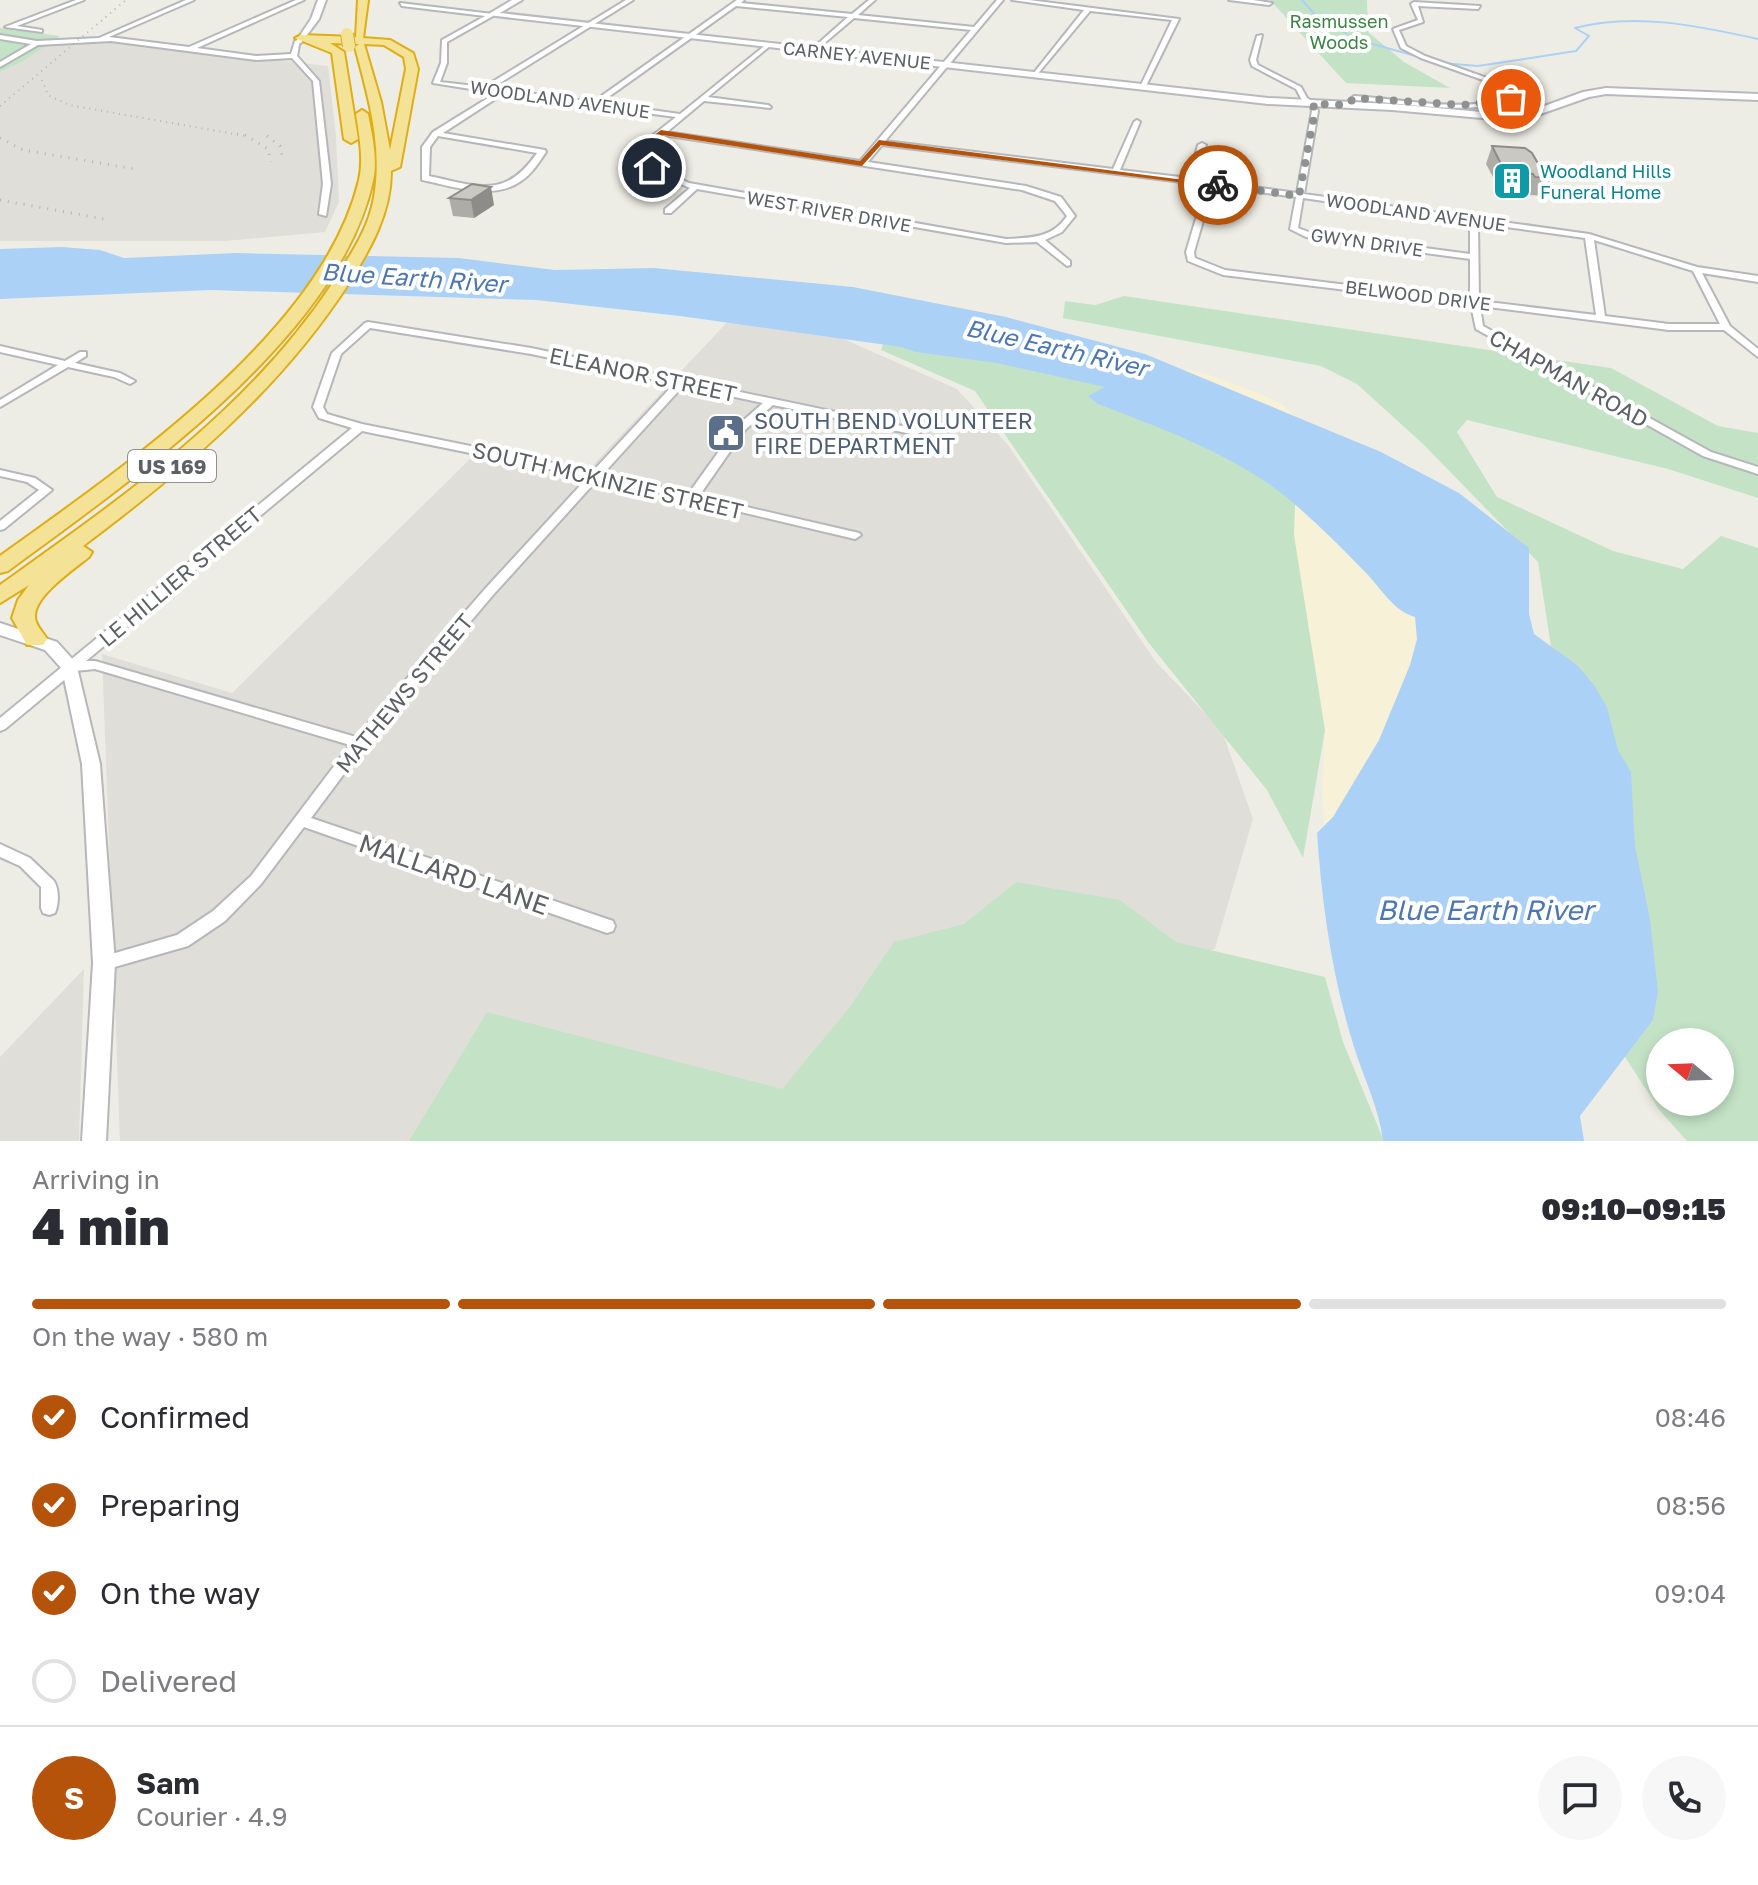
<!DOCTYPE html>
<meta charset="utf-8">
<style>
body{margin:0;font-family:"Golos Text",sans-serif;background:#f7f7f7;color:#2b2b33;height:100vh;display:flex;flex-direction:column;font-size:30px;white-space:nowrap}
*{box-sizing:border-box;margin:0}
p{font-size:26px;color:#7c7c81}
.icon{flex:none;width:44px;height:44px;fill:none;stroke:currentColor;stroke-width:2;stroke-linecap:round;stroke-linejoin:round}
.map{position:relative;height:1141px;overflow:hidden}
.panel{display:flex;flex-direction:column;background:#fff;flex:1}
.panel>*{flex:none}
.needle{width:52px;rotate:289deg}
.buttons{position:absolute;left:1646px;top:1028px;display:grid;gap:16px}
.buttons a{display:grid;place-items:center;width:88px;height:88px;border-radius:50%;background:#fff;box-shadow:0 4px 12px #0003;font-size:40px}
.pin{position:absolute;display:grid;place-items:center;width:68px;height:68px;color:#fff;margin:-34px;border:4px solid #fff;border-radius:50%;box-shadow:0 2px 8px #0007}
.courier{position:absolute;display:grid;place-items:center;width:80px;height:80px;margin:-40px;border:6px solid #b45309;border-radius:50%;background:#fff;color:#222;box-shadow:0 2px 10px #0007}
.summary em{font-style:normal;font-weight:800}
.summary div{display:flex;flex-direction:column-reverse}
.summary{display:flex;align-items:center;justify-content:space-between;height:136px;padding:0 32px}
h1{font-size:52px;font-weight:800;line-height:60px}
.bar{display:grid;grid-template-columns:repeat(4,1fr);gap:12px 8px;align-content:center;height:96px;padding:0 32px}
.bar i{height:10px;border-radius:6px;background:#e1e1e2}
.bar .selected{background:#b45309}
.bar p{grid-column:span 4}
.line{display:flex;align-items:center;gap:20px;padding:0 32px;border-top:2px solid #e1e1e2}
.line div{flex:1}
.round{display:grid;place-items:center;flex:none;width:84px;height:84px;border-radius:42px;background:#f7f7f7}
ol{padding:0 32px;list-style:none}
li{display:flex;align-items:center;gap:24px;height:88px}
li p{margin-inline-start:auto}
li .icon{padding:8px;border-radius:50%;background:#b45309;color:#fff;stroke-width:4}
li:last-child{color:#7c7c81}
li i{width:44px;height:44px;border:4px solid #e1e1e2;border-radius:50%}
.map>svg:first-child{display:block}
</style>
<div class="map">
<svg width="1758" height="1141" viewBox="0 0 1758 1141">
<rect width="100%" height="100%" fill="#eeede5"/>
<g fill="#e0ded9">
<polygon points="111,41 328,66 336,136 339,202 325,232 225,241 0,241 0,72 45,46"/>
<polygon points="731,318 830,333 957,389 1008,445 1156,662 1222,731 1253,819 1215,948 1145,991 772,1141 120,1141 102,654 232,693 472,457 577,482"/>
<polygon points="84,969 79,1141 0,1141 0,1057"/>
</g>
<g fill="#c4e3c6" fill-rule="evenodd">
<polygon points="1270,0 1367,0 1368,32 1404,62 1450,88 1346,83"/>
<polygon points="0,28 60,36 23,61 0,72"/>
<path d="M1124,296L1611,368L1718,426L1758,433V498L1668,469L1467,420L1457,432L1497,497L1613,551L1683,569L1721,536L1758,548V1141H1687L1660,1111L1551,942L1563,724L1538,562L1423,444L1357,384L1321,366L1063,318L1065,301L1095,305ZM1660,1042H1720V1102H1660Z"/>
<polygon points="886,335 1084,369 1296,479 1325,730 1303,858 1267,790 1148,642 975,391 881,350"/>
<polygon points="1016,882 1120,900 1176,942 1325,977 1343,1042 1384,1141 409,1141 487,1012 782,1089 849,1008 894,942 964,924"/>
</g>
<polygon fill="#f7f2d7" points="1150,363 1204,373 1263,395 1280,403 1341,455 1432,602 1329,893 1322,794 1325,730 1294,535 1296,479"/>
<path fill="#acd1f7" d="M62,247L100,250L124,258L236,253L459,258L555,270L654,268L853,287L1006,317L1145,354L1381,452L1459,493L1529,548V614L1534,634L1577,665L1594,685L1607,707L1618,750L1631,772L1635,846L1650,919L1658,992L1653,1020L1580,1116L1584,1141H1383C1379,1108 1364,1079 1354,1047C1332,977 1322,905 1317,833L1333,817L1379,740L1410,665L1417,639L1415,617C1392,610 1382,589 1366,573C1340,546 1314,520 1285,496C1230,453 1163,429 1098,404L1088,396L1105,387L997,363L916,352L901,347L680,316L536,300L211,290L0,299V249Z"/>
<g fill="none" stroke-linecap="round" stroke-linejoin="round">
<g stroke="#acd1f7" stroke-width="2">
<polyline points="1302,0 1315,15 1346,33"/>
<polyline points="1369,43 1430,60"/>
<path d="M1442,63L1478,66L1576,51L1589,36L1575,28C1635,12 1699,26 1758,39"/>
</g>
<g stroke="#b5b7bb" stroke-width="4">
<g id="minor">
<polygon points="76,0 84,0 17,26 42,30 42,32 5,27"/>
<polygon points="186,0 194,0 109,37 189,47 296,0 304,0 197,48 256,56 291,54 295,41 300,40 297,56 319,81 331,184 326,216 319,214 323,184 313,81 292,58 256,60 111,41 38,45 0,67 0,62 31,44 0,39 0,35 37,41 99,38"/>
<path d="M626,0H633L492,88L593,102L737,0H744L741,3L852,14L869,0H875L858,15L974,27L997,0H1003L885,141L1113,169L1134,122L1137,120L1140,122L1120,170L1189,178L1198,145L1202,143L1206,145L1196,179L1297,193L1312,111L1310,105L1302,100L1296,89L1252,66L1250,60L1257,36L1262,35L1256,60L1258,65L1301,87L1307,98L1315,103L1318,111L1304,194L1589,234L1697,267L1758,276V282L1702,273L1730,326L1758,349V357L1724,330H1669L1480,306L1483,326L1711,452L1758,467V474L1703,456L1476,329L1471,305L1223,275L1188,261L1186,252L1206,185L882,145L868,162L1026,186L1061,197L1075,216L1062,232L1045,240L1070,261V265L1067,266L1037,242L1006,243L697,189L671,213H665V209L690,188L649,170L638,158L643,143L676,117L503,94L443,133L545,150L546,152C539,162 532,174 521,181C493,201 452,186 422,180V147L433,132L496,93L433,83L441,63L442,40L485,16L402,6L400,3L493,14V16L447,42V63L440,82L484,87ZM736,6L848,17L812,49L814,52L854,18L971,30L860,161L667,132L704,101L770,108L771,107L768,105L708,97L770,46L768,43L680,114L600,103ZM662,135L1022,190L1055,201L1067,216C1053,238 1030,238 1006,239L689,183L655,166L646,158L649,146ZM438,136L537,153C505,200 477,186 429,176L430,147ZM1213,186L1296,197L1290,229L1306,237L1470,259V300L1225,270L1195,258L1194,252ZM1303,198L1470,222V254L1311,233L1298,228ZM1478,223L1585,238L1596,315L1479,301ZM1594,240L1693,271L1720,324H1669L1605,316Z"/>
<polygon points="1012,0 1029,0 1179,19 1145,88 1140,87 1172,20 1090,11 1035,77 1032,75 1033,74 1084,10"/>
<polygon points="1229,0 1253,0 1272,3 1269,5"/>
<path d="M1414,2L1480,6L1478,9L1418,6L1423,22L1399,30L1406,46L1425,56L1504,84L1515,92L1513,100C1462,116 1408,103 1356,100L1349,106H1345V104L1354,96C1404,99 1459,113 1508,98L1509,93L1500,86L1421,58L1401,48L1393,29L1418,20L1411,4Z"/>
<path d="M368,322L531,348L916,429L921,432L916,435L773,405L745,430L699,496L859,533L861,535L855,539L695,501L691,502L686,499L598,479L493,595L364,747L311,818L613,921L615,926L613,931L607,933L304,827L261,884L225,921L188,946L104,970L98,968L96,963L98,958L177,935L213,911L251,876L350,745L95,669L75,671L5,729L0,731V718L352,428L319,418L313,407L332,353L365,323ZM370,328L531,354L674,384L593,471L362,424L327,414L323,407L341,354ZM683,386L763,403L737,426L689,493L603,474ZM362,431L588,477L485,589L356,737L95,661H86Z"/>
<polygon points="0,346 65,361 80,352 86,352 86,356 75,363 120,373 135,381 130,384 114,377 68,367 0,407 0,400 58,365 0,352"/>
<polygon points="0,470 35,478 52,490 4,529 0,530 0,521 39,490 27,482 0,476"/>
<path d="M0,844L30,858L54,881C59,889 59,904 55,913L49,915L43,913L41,908V887L20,866L0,857Z"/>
</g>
</g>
<g stroke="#b5b7bb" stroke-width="4">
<polygon id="tertiary" points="0,623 57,642 76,663 100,764 115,963 106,1141 82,1141 93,963 82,764 62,669 45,650 0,635"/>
</g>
<g stroke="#b7b9be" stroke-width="4">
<g id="secondary">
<polygon points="318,0 326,0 319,19 301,43 295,43 311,19"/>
<polygon points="512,0 522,0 500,13 1268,98 1392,104 1493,113 1528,112 1583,92 1606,88 1758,94 1758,100 1606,94 1589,97 1529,118 1493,119 1392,110 1268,104 487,15"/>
</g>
</g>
<g stroke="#dfae14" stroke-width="4">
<g id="motorway">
<path d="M358,0H368L363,38L390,40L413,53L418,69L400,167L391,171C391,213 371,248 349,283C280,390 184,470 83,546L92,552L89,557C74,569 34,596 35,617C35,625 43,632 47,639L43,645H27L12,618L18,600L29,585L0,603V585C122,498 248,411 332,284C349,257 369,229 374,197C383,146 368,96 355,47L359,44L330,43L344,52L358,139L351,143L344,139L332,53L295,38L301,35L356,37ZM364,44L384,45L404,57L406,69L390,150L381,102Z"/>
<path d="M362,110L368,114C372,135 378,159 373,181C338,339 132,479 8,571L0,573V556C121,469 323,332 359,180C364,159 359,135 356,114Z"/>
</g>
</g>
<use href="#minor" fill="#fff" fill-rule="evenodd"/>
<use href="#tertiary" fill="#fff" fill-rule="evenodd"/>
<use href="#secondary" fill="#fff" fill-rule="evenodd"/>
<use href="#motorway" fill="#f4e297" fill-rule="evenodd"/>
<g stroke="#b5b6b6" stroke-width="2" stroke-dasharray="1 5" stroke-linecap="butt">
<polyline points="42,80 48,95 69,105 246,136"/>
<polyline points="0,106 126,0"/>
</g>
<g stroke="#b5b6b6" stroke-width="3" stroke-dasharray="1 7" stroke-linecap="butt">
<polyline points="237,134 245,135 268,149 271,162"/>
<polyline points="267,136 280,146 283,161"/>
<polyline points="0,138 23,150 135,169"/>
<polyline points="0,200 104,219"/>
</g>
<g stroke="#dfae14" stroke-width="14" stroke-linecap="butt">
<polyline id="motorway-bridge" points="347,34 349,46"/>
</g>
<use href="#motorway-bridge" stroke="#f4e297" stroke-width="12"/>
</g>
<g fill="#aeaca7">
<polygon points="1492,146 1540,167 1554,178 1548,196 1529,195 1527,192 1500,190 1486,164"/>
<polygon points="472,184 494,205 474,218 453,216 449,198"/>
</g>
<polygon fill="#8d8c88" points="491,187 494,205 474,218 471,200"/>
<g fill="#cac8c2" stroke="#8d8c88" stroke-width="2">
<polygon points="1492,146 1525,148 1532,153 1540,167 1548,168 1554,178 1535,177 1533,174 1505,172"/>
<polygon points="472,184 491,187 471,200 449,198"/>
</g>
<polygon fill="#b45309" points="661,130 860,161 879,140 1222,185 1218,187 881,145 862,166 663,135 650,146 647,158 656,168 649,170 638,158 644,143"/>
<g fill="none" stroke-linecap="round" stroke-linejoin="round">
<polyline stroke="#909191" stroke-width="8" stroke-dasharray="0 14.4" points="1218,185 1299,196 1315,111 1313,104 1347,105 1354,98 1464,105 1511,99"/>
</g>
<defs>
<g id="building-square" transform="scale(2)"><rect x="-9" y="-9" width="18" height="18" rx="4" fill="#0f9aa8" stroke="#fff"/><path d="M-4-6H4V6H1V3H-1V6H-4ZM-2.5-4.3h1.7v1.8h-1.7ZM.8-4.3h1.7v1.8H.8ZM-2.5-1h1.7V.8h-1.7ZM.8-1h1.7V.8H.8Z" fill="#fff"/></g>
<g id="civic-square" transform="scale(2)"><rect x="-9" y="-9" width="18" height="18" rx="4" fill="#5c6f8a" stroke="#fff"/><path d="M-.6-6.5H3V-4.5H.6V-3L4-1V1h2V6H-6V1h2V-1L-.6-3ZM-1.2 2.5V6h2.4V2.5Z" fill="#fff"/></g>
</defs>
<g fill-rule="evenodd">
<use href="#building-square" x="1512" y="181"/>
<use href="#civic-square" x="726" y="433"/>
</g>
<g text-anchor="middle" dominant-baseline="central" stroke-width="8" stroke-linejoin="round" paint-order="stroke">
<g font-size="18" fill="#3d8345" stroke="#fff">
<text x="1339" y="21">Rasmussen<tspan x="1339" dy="21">Woods</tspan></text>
</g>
<g font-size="18" fill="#5d6064" stroke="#fff">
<text transform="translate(857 55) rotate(6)">CARNEY AVENUE</text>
<text transform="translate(560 99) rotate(8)">WOODLAND AVENUE</text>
<text transform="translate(829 211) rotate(10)">WEST RIVER DRIVE</text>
<text transform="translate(1416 212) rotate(8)">WOODLAND AVENUE</text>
<text transform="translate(1367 242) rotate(8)">GWYN DRIVE</text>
<text transform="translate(1418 295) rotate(7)">BELWOOD DRIVE</text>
</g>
<g font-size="18" fill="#0d838f" stroke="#fff" text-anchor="start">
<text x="1540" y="171">Woodland Hills<tspan x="1540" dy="21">Funeral Home</tspan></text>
</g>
<rect fill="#fff" stroke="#8e9092" stroke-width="2" x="128" y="450" width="88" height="32" rx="6"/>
<g font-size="20" font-weight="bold" fill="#5d6064">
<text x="172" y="466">US 169</text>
</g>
<g font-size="22" fill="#5d6064" stroke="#fff">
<text transform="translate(643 374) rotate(12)">ELEANOR STREET</text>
<text transform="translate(1569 378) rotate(29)">CHAPMAN ROAD</text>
<text transform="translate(608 480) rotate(13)">SOUTH MCKINZIE STREET</text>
<text transform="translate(180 576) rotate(-40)">LE HILLIER STREET</text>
<text transform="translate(404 693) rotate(-50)">MATHEWS STREET</text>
</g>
<g font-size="22" fill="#4e5e75" stroke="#fff" text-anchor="start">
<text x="754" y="420">SOUTH BEND VOLUNTEER<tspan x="754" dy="25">FIRE DEPARTMENT</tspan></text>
</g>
<g font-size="24" font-style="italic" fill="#4d77b1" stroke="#fff">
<text transform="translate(414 277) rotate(4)">Blue Earth River</text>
<text transform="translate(1057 347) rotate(13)">Blue Earth River</text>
</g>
<g font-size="26" fill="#5d6064" stroke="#fff">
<text transform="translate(454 874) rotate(19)">MALLARD LANE</text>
</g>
<g font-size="28" font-style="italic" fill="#4d77b1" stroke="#fff">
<text x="1485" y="909">Blue Earth River</text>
</g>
</g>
</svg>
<div class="buttons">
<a><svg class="needle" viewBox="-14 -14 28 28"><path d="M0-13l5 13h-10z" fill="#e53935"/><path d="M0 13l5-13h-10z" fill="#7c7c81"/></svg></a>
</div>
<div class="pin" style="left:1511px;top:99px;background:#ea580c"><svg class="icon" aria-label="bag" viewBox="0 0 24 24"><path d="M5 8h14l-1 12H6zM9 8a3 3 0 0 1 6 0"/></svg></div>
<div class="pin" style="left:652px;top:168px;background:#1f2937"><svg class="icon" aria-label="home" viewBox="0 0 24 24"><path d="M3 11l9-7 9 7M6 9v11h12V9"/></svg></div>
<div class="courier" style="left:1218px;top:185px"><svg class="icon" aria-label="bike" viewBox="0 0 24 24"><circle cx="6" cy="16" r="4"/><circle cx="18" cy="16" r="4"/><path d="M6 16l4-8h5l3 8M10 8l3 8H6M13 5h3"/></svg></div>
</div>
<section class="panel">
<div class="summary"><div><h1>4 min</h1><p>Arriving in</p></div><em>09:10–09:15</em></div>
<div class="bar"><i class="selected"></i><i class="selected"></i><i class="selected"></i><i></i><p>On the way · 580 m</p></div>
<ol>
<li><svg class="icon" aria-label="check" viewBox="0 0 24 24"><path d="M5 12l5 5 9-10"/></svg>Confirmed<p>08:46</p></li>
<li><svg class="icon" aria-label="check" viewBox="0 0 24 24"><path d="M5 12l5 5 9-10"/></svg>Preparing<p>08:56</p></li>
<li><svg class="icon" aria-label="check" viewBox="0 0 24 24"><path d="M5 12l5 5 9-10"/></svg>On the way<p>09:04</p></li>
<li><i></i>Delivered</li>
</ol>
<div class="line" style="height:144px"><b class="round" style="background:#b45309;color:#fff">S</b><div><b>Sam</b><p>Courier · 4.9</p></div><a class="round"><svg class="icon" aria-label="chat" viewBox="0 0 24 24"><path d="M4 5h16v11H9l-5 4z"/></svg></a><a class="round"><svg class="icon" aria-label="phone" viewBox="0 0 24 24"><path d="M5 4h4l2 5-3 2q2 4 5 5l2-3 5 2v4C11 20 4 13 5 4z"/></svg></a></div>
</section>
